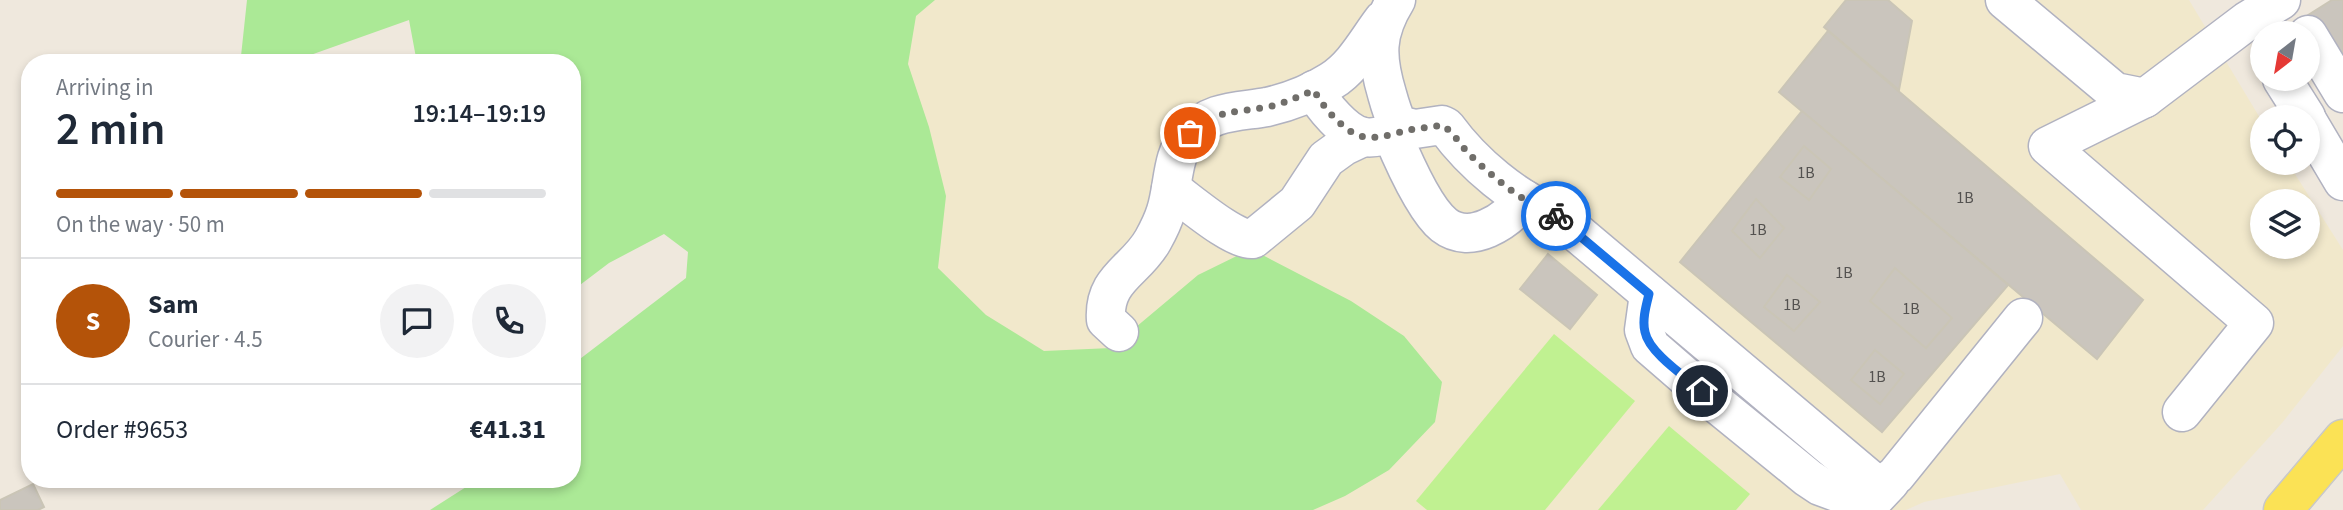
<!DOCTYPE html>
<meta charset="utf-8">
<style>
body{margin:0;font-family:"Source Sans 3",sans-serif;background:#f2f2f3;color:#1f2937;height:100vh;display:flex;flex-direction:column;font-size:26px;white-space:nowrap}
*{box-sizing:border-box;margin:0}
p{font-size:23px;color:#747a83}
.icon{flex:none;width:38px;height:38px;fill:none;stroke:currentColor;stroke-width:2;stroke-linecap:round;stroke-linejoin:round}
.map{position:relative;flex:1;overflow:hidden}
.drawer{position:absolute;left:21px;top:54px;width:560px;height:434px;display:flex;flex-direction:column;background:#fff;border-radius:28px;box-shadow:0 4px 10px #0003}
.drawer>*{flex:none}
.needle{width:46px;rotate:211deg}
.tools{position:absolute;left:2250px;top:21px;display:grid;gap:14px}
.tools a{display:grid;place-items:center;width:70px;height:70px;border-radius:50%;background:#fff;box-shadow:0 4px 10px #0003;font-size:35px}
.pin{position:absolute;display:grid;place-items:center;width:60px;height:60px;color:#fff;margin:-30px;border:4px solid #fff;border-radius:50%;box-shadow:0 2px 7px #0007}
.courier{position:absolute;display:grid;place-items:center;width:70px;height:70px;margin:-35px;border:5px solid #1a73e8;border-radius:50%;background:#fff;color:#222;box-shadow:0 2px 9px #0007}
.overview em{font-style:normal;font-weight:600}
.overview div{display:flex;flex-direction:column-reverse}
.overview{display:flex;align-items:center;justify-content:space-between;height:119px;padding:0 35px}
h1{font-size:46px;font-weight:600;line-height:52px}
.bar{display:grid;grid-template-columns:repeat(4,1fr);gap:10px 7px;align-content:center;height:84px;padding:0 35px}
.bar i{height:9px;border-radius:5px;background:#e0e1e3}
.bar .on{background:#b45309}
.bar p{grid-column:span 4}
.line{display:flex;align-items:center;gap:18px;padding:0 35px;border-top:2px solid #e0e1e3}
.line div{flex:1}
.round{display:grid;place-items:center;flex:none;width:74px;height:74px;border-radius:37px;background:#f2f2f3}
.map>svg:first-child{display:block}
</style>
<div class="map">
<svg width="2343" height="510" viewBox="0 0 2343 510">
<rect width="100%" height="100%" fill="#efe8dd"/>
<path fill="#f1e8cb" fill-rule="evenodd" d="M613,0H2189L2263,123V163H2288L2343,250V346L2282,423L2203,510H2081L2060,474L1924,502L1906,510H913ZM2263,201H2308V247H2263Z"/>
<polygon fill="#abe996" points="247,0 935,0 916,16 908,64 929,127 946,196 938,268 986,315 1044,351 1111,348 1198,275 1251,249 1351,301 1404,336 1442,382 1435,422 1389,470 1345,496 1313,510 430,510 477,480 572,480 572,365 686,278 688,252 664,234 609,263 572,291 572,63 417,63 409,20 288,63 245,63 241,56"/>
<g fill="#c0f191">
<polygon points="1554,334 1635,401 1545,510 1427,510 1416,501"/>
<polygon points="1669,426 1750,494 1736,510 1598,510"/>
</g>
<g fill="#cac5bd" stroke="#cac5b6" stroke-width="2">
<polygon points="1846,0 1888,0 1912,21 1899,90 1824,27"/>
<polygon points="2332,0 2343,0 2343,76 2305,17"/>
<polygon points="1828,31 2143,300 2097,359 1779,92"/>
<polygon points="1802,111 2008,285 1882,432 1680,262"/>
<polygon points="1804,146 1831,169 1809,200 1780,177"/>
<polygon points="1756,199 1784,228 1760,258 1732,231"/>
<polygon points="1548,254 1597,295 1570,329 1520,289"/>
<polygon points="1895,268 1952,318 1926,348 1870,301"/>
<polygon points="1787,275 1820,302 1794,331 1764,307"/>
<polygon points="1875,350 1904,374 1880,404 1851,380"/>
<polygon points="33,484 44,507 38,510 0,510 0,500"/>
</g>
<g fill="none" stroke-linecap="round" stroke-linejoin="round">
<g stroke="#b1b2c0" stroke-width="41">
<g id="minor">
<path d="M1396,0C1375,34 1376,57 1387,94C1390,105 1393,115 1398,125L1415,129L1442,125L1446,127C1473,164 1515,199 1557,216L1874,483L1883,485L1896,475L2023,318"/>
<polyline points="2005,0 2115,92 2145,98 2247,21 2281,0"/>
<polyline points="2308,35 2343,93"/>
<polyline points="2282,79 2306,117"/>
<path d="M1314,90C1322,105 1345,134 1364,137C1370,138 1377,137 1382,136"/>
<polyline points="2145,98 2048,146 2254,323 2182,412"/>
<polyline points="2308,122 2343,181"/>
<path d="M1392,134C1402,158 1424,209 1444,225C1471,246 1507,221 1524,199"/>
<path d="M1171,189C1187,200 1235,242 1253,239L1297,203L1326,159L1344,146L1363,137"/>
<polyline points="1649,294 1644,330 1650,346 1717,404 1808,478 1820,486 1864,502 1872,501 1890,482"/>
<path d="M1119,332L1106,320C1103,278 1136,271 1153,240C1158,231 1163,221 1166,211C1174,186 1171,156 1189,135C1209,110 1239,112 1267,107C1289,102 1312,93 1331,81C1354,67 1367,41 1383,20"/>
</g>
</g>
<g stroke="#c8c8c8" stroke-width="41">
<polyline id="major" points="2283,510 2343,439"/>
</g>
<use href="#minor" stroke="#fff" stroke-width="38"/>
<use href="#major" stroke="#fbe255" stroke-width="38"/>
</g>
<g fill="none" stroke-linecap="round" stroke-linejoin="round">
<path stroke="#706e6a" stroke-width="7" stroke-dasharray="0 12.6" d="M1190,133C1216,109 1235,113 1267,107C1283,104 1298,97 1314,90C1322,106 1346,135 1365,137C1381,139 1395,133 1409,130C1420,128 1431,127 1442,125C1452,131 1460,144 1468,153C1494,178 1523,203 1556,216"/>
<path stroke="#1a73e8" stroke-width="9" d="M1556,216L1649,294C1646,306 1642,320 1645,332C1649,353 1686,377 1702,391"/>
</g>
<g text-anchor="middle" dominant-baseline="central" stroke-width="7" stroke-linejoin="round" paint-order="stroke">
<g font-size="16" fill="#545250">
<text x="1806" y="173">1B</text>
<text x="1965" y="198">1B</text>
<text x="1758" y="230">1B</text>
<text x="1844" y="273">1B</text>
<text x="1792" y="305">1B</text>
<text x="1911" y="309">1B</text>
<text x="1877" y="377">1B</text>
</g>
</g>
</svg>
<div class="tools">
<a><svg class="needle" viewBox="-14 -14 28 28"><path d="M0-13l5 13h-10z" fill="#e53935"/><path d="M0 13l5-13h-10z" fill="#747a83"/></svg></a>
<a><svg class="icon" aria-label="locate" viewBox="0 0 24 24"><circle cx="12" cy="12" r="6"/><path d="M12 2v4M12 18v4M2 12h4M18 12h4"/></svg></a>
<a><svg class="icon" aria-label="layers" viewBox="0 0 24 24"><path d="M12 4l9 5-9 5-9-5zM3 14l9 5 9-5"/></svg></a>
</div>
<div class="pin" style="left:1190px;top:133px;background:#ea580c"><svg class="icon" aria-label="bag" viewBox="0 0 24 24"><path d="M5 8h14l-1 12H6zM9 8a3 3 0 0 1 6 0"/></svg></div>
<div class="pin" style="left:1702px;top:391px;background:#1f2937"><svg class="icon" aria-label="home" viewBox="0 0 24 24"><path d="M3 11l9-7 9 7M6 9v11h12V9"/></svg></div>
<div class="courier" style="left:1556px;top:216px"><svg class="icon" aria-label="bike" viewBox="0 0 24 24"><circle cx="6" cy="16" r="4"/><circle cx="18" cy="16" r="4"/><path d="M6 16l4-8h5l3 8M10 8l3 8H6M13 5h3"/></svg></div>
<section class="drawer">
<div class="overview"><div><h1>2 min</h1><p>Arriving in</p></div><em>19:14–19:19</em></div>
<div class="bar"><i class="on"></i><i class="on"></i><i class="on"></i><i></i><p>On the way · 50 m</p></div>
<div class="line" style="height:126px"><b class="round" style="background:#b45309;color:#fff">S</b><div><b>Sam</b><p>Courier · 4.5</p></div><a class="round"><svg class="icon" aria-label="chat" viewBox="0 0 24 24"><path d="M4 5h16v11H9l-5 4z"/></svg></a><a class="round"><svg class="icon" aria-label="phone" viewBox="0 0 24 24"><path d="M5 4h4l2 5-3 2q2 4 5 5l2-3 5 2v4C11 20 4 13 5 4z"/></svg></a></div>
<div class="line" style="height:91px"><div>Order #9653</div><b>€41.31</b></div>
</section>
</div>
